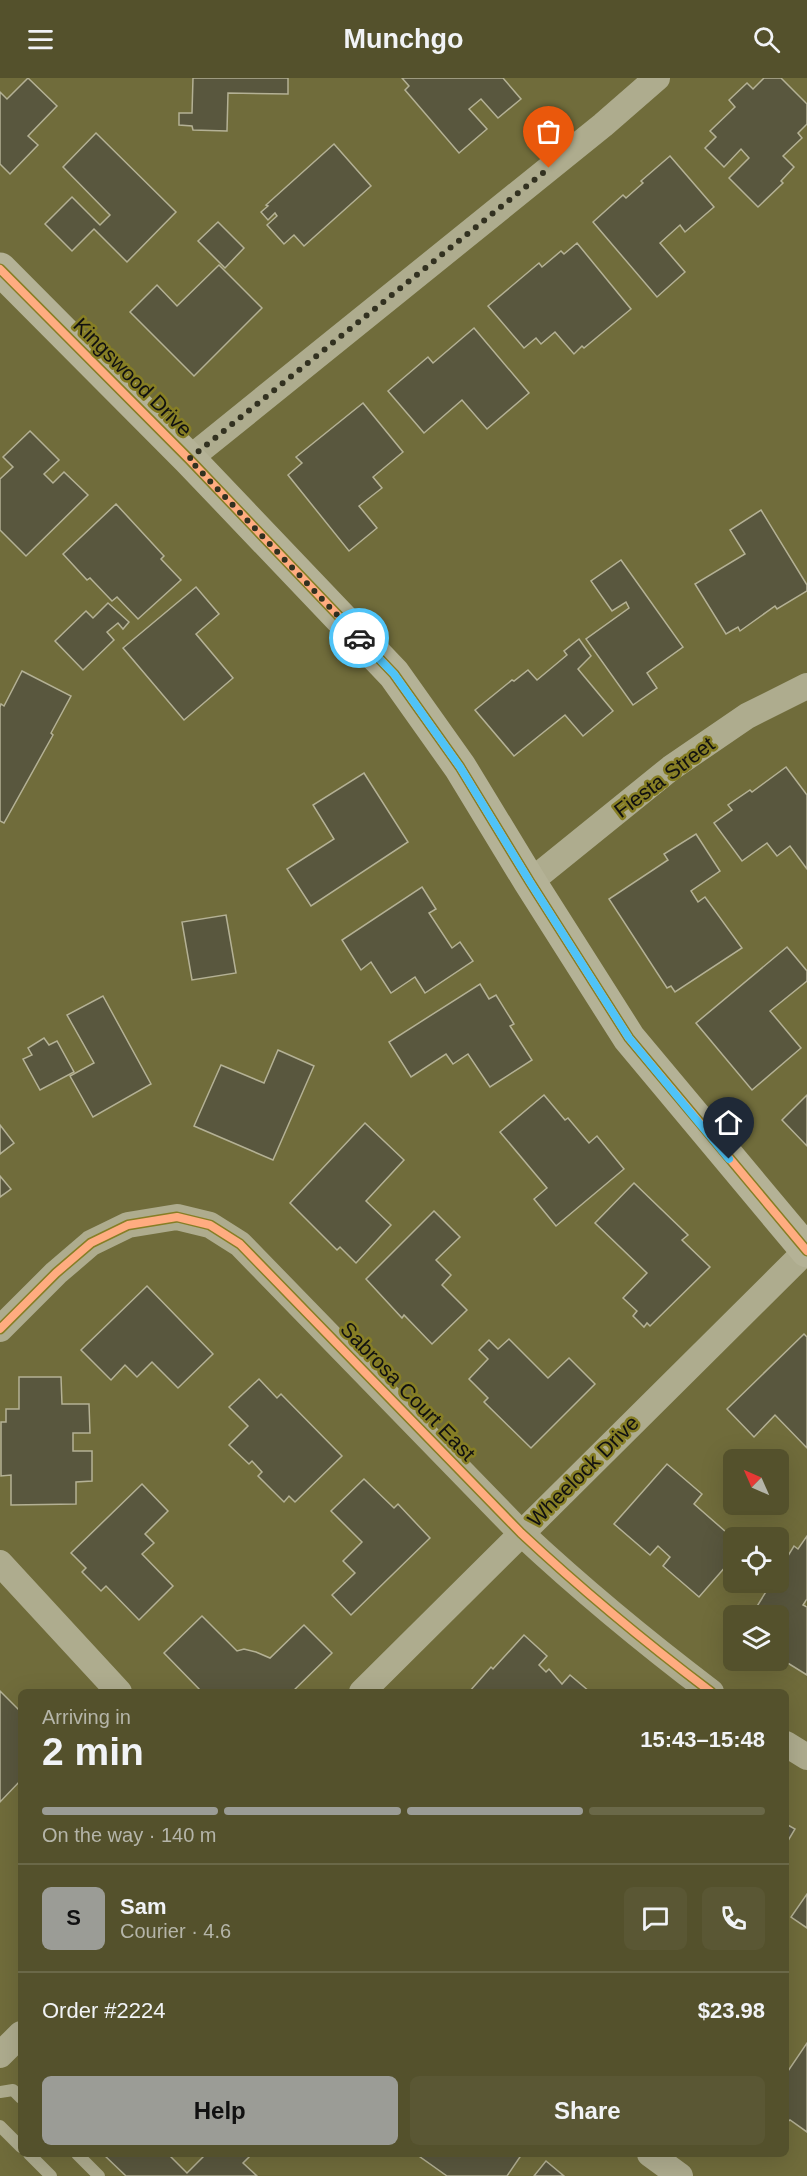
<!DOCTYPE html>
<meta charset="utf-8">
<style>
body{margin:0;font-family:Helvetica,sans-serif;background:#5a5734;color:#f1f3f6;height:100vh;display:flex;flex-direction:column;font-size:22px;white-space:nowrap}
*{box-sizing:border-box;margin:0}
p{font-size:20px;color:#b5b5a9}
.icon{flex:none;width:33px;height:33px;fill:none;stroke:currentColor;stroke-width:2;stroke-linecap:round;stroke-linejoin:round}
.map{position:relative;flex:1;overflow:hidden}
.details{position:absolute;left:18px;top:1611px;width:771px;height:468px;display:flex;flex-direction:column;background:#54512c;border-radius:9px;box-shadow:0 6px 24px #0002}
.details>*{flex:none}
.needle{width:39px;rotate:315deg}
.fabs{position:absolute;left:723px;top:1371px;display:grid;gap:12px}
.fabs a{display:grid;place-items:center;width:66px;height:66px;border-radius:9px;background:#54512c;box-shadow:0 6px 24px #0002;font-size:30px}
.pin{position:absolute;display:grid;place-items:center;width:51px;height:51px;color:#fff;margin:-62px -26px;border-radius:50% 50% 50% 0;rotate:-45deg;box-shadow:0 0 6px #0007}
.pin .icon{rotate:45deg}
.courier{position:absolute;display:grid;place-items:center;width:60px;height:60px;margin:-30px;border:4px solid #4fc3f7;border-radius:50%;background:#fff;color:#222;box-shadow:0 2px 8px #0007}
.summary em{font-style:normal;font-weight:700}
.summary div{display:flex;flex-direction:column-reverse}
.summary{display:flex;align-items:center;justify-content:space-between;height:102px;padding:0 24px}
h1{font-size:39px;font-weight:700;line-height:45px}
.bar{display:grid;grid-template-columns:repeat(4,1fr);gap:9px 6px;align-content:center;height:72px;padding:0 24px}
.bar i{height:8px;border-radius:4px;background:#6a6848}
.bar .current{background:#9b9c96}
.bar p{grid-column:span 4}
.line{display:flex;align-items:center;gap:15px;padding:0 24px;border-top:2px solid #6a6848}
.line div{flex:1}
.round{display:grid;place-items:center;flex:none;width:63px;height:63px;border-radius:9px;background:#5a5734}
.primary-button{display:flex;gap:12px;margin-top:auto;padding:12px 24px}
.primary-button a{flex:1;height:69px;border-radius:9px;background:#9b9c96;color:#111;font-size:24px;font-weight:700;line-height:69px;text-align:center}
.primary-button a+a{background:#5a5734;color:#f1f3f6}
header{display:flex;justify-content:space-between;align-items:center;height:78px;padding:0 24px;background:#54512c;font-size:27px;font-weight:700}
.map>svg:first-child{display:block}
</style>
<header><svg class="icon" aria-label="menu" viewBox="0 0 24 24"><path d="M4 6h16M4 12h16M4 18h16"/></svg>Munchgo<svg class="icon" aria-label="search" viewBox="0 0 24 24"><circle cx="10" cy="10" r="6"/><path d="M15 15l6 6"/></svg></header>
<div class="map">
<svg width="807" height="2098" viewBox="0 0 807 2098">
<rect width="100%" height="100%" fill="#706c3b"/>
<g fill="#59573e" stroke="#b4b195" stroke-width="1.5">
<polygon points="28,0 57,28 28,58 38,67 10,96 0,86 0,14 7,21"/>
<polygon points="193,0 288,0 288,16 228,15 227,53 193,52 192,48 179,47 179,35 192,35"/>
<polygon points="402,0 503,0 521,21 498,40 481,21 469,31 487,51 459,75 405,12 409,8"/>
<polygon points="764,0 781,0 807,26 807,46 798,55 802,60 783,78 794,89 781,103 783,105 758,129 729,100 749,80 741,71 724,89 705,70 716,59 710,53 735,29 729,22 747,5 753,11"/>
<polygon points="96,55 176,134 127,184 94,151 72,173 45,146 72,119 100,147 110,137 63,89"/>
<polygon points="334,66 371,108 304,168 294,157 284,166 267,147 277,138 275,135 268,142 261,134 268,128 266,127"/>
<polygon points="670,78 714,129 685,154 680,147 660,165 685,194 657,219 593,144 623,117 626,120 643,105 641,103"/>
<polygon points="218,144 244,170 225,190 198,163"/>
<polygon points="577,165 631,231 584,270 582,268 574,276 555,254 541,266 536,260 524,270 488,228 539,185 542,189 561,173 564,176"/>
<polygon points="219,187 262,230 194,298 130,234 157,207 177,228"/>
<polygon points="474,250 529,315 487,351 462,322 424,355 388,313 428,279 433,285"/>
<polygon points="363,325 403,374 373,399 382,410 359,428 377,450 349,473 288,397 302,385 296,379"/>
<polygon points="30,353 59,382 44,396 53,405 64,394 88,417 26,478 0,452 0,401 13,389 3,379"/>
<polygon points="116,426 164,478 161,481 181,502 138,541 117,519 112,523 90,500 87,502 63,476"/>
<polygon points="761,432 807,507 807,513 777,531 775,528 740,553 738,549 726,556 695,506 745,476 730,452"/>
<polygon points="621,482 683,569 647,595 657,610 633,627 586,561 629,530 626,524 612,533 591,503"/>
<polygon points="196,509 219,536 196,556 233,600 184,642 123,570"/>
<polygon points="108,525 129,544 123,551 118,545 107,554 114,562 83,592 55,563 86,533 93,540"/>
<polygon points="579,561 591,578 578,591 613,633 583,658 565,637 514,678 475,632 512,602 514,603 528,592 537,602 567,577 564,573"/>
<polygon points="22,593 71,618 51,655 53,657 4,745 0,743 0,629 1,626 4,628"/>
<polygon points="786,689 807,717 807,791 790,768 777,778 767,765 742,783 714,745 732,732 728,727 750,712 752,714"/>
<polygon points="364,695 408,764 311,828 287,791 334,761 313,727"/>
<polygon points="696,756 720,793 691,813 698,824 705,819 742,870 675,914 671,908 667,910 609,821 668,782 664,776"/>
<polygon points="422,809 436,831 429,835 452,870 460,864 473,883 425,915 415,899 391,915 371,884 361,892 342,862"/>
<polygon points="226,837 236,895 192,902 182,844"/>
<polygon points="787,869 807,893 807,903 770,933 801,970 752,1012 696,945"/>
<polygon points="480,906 489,921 496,917 514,946 510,948 532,982 490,1009 468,976 453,986 446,976 411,999 389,964"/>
<polygon points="103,918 151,1006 93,1039 70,998 94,985 67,937"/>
<polygon points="44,960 49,967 57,963 74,994 40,1012 23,981 32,977 28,970"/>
<polygon points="278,972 314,988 273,1082 194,1048 221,987 264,1005"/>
<polygon points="544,1017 565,1042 568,1040 589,1065 597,1058 624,1091 556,1148 534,1121 547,1110 500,1054"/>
<polygon points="807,1017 807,1068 782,1042"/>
<polygon points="365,1045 404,1082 366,1123 391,1147 356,1185 340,1169 337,1172 290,1125"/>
<polygon points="0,1047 14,1065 0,1076"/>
<polygon points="0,1098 11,1111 0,1119"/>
<polygon points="634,1105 688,1157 682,1162 710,1189 650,1248 647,1245 644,1249 633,1238 637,1233 623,1220 647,1195 595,1145"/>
<polygon points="434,1133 460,1159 436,1182 451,1197 442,1207 467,1232 432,1266 404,1237 402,1240 366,1201"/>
<polygon points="147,1208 213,1276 178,1310 152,1284 137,1299 125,1287 111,1302 81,1272"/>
<polygon points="804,1256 807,1259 807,1370 775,1337 754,1359 727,1331"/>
<polygon points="509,1261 548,1300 569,1280 595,1306 531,1370 484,1324 488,1320 469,1301 488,1281 479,1272 489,1262 498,1271"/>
<polygon points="19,1299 61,1299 62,1326 89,1326 90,1355 73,1355 73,1373 92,1373 92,1403 76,1404 76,1426 11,1427 11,1397 1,1398 1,1344 6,1344 6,1331 19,1331"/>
<polygon points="259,1301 277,1320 281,1316 342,1378 295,1424 289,1418 284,1424 258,1398 262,1394 252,1383 249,1386 229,1367 248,1348 229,1329"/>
<polygon points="667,1386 702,1416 694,1426 734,1461 734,1479 699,1519 663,1488 670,1479 658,1468 650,1477 614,1446"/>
<polygon points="364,1401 394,1430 398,1426 430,1460 351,1537 332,1517 355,1495 343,1483 362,1464 331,1433"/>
<polygon points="142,1406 168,1433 145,1456 154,1465 142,1476 173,1508 139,1542 106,1508 101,1513 82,1494 86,1490 71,1475"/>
<polygon points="807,1458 807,1521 803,1527 807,1529 807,1597 778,1579 778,1538 751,1538 772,1504 778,1504 778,1494 794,1468 798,1471"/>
<polygon points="202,1538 237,1573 244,1571 256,1574 270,1580 304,1547 332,1575 292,1614 202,1614 164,1575"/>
<polygon points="524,1557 547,1578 539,1587 546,1594 549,1591 562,1606 570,1597 590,1614 469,1614 491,1589 493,1591"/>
<polygon points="0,1613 21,1634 21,1702 0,1724"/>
<polygon points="786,1746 795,1751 786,1766"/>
<polygon points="807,1816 807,1850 791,1839"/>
<polygon points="807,1965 807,2054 790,2042 786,2045 786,1996"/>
<polygon points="103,2076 168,2076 187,2095 206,2076 245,2076 249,2079 243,2085 257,2098 126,2098"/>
<polygon points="416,2076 522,2076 507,2098 447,2098"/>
<polygon points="546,2083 564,2098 534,2098"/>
</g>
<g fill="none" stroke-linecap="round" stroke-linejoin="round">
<g stroke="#aeac8e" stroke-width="12">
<polyline points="0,2014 13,2012 21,2020"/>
<polyline points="0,2048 21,2069"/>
<polyline points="29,2076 51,2098"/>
<polyline points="77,2076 99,2098"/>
</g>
<g stroke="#aeac8e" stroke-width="26">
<polyline points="189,381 603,47 657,0"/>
<polyline points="530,804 671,690 747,638 807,608"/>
<path d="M0,1251L56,1195L91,1165L128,1147L177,1139L210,1147L240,1166L521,1455C581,1511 645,1564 711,1614"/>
<polyline points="0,1485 119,1614"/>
<polyline points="362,1614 806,1173"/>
<polyline points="786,1666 807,1679"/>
<polyline points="0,1977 21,1956"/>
<polyline points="650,2076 680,2098"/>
</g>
<polyline stroke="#b4b296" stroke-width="33" points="0,191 189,381 394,596 460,689 530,804 629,960 807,1173"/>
<g stroke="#867e25" stroke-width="11">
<g id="cycleway">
<polyline points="0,191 189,381 394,596 460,689 530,804 629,960 807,1173"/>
<path d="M0,1251L56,1195L91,1165L128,1147L177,1139L210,1147L240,1166L521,1455C581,1511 645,1564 711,1614"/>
</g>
</g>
<use href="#cycleway" stroke="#ffac80" stroke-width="8"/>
</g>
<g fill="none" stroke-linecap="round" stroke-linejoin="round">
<polyline stroke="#323120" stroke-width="6" stroke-dasharray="0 10.8" points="359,560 189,381 549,90"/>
<polyline stroke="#4fc3f7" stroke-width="8" points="359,560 394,596 460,689 530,804 629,960 729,1081"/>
</g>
<g text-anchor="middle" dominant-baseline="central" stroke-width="5" stroke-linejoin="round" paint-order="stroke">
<g font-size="21" fill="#111" stroke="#867e25">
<text transform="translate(133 299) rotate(45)">Kingswood Drive</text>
<text transform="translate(664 699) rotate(-37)">Fiesta Street</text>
<text transform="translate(408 1313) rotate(46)">Sabrosa Court East</text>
<text transform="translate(583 1393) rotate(-45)">Wheelock Drive</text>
</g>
</g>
</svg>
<div class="fabs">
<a><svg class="needle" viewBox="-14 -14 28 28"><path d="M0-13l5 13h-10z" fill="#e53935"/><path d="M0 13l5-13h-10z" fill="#b5b5a9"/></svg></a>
<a><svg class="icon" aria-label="locate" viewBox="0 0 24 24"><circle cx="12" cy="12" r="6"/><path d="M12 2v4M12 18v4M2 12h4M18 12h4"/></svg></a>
<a><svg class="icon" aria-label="layers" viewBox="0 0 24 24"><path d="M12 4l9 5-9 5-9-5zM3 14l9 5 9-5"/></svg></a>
</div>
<div class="pin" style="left:549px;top:90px;background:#ea580c"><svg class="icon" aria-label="bag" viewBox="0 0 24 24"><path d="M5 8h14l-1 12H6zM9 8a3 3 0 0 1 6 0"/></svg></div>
<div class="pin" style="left:729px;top:1081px;background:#1f2937"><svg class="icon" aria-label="home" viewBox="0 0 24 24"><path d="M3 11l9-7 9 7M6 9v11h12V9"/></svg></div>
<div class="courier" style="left:359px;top:560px"><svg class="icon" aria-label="car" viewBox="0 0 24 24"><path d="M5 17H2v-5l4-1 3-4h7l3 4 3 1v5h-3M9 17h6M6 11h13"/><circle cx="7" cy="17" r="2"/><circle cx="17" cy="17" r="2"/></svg></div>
<section class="details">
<div class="summary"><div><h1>2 min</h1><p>Arriving in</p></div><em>15:43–15:48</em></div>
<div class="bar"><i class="current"></i><i class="current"></i><i class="current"></i><i></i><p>On the way · 140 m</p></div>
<div class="line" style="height:108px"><b class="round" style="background:#9b9c96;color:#111">S</b><div><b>Sam</b><p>Courier · 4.6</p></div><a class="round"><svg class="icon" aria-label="chat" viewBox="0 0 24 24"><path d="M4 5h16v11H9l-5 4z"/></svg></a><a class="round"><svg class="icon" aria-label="phone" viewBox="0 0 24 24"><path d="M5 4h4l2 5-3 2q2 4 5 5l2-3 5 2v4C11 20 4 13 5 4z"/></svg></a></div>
<div class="line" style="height:78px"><div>Order #2224</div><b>$23.98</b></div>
<div class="primary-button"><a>Help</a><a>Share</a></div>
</section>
</div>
